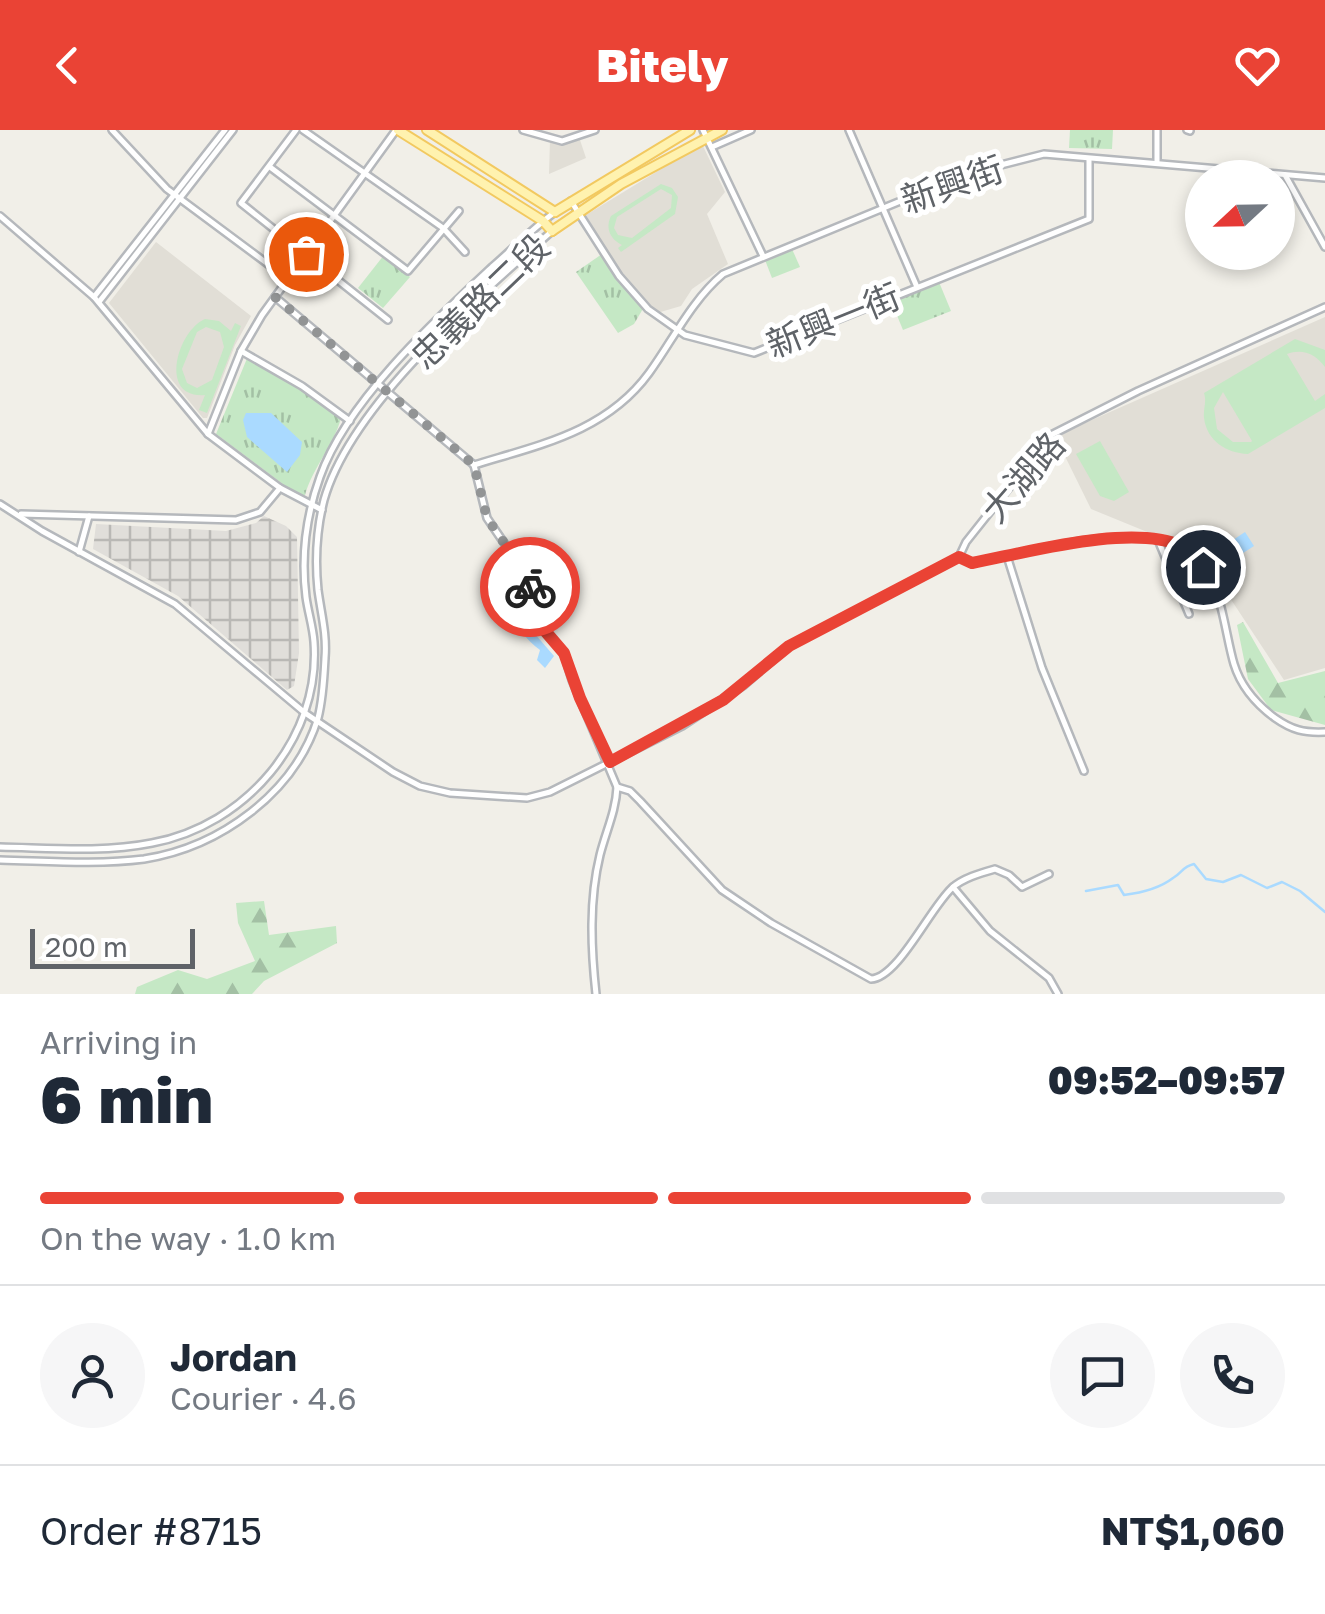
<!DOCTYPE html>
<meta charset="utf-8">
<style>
body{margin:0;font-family:"Golos Text","Noto Sans TC",sans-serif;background:#f6f6f7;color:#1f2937;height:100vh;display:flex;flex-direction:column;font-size:38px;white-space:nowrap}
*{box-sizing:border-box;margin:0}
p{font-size:32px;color:#747a83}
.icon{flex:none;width:55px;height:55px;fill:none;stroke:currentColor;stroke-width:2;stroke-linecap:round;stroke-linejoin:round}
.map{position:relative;height:864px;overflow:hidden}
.sheet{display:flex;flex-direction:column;background:#fff;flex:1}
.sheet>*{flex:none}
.needle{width:65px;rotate:248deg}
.tools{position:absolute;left:1185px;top:30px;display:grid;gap:20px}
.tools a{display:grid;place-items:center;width:110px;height:110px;border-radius:50%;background:#fff;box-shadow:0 5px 15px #0003;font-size:50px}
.scale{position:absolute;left:30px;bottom:25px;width:165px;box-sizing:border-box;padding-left:10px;border:5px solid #5f6368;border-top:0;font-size:28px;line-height:35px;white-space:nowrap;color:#5f6368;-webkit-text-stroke:8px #fff;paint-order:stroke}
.pin{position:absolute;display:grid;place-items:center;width:85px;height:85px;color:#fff;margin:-42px;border:5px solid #fff;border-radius:50%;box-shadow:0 2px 10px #0007}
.courier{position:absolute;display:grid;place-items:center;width:100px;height:100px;margin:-50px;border:8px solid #ea4335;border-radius:50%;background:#fff;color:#222;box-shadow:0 2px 12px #0007}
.overview em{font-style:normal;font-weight:800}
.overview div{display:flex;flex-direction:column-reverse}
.overview{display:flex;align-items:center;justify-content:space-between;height:170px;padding:0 40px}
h1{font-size:65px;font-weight:800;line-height:75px}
.bar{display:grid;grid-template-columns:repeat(4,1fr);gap:15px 10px;align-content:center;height:120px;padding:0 40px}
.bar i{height:12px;border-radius:8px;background:#e0e1e3}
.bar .active{background:#ea4335}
.bar p{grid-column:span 4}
.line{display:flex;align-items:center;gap:25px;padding:0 40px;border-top:2px solid #e0e1e3}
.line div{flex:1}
.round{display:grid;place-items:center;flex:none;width:105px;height:105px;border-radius:52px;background:#f6f6f7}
header{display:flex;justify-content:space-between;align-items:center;height:130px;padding:0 40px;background:#ea4335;color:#fff;font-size:45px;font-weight:800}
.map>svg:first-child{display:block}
</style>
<header><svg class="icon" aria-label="back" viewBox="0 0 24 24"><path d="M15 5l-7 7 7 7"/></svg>Bitely<svg class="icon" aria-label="heart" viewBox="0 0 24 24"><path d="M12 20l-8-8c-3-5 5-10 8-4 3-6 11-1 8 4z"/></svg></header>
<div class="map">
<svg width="1325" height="864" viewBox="0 0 1325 864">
<defs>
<pattern id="industrial-grid" width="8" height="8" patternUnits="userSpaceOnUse" patternTransform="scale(2.5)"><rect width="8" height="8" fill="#e0deda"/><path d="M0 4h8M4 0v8" fill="none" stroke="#b9b8b5"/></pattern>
<pattern id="forest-firs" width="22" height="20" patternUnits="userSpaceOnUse" patternTransform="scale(2.5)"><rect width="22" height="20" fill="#c5e8c5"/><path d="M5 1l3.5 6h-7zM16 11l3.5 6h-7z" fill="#a3c0a4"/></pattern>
<pattern id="park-tufts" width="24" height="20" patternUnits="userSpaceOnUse" patternTransform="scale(2.5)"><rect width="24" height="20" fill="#c5e8c5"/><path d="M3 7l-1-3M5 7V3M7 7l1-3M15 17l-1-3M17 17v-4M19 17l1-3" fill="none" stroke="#a3c0a4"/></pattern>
</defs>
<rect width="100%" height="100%" fill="#f1efe8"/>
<polygon fill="url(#industrial-grid)" points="264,386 286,396 297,407 299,523 294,556 287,560 178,466 93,419 96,394 226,401 256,393"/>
<g fill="#e1ded6">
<polygon points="550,10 566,13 580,10 586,28 549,44"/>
<polygon points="702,14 725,62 707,84 728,134 692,159 681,176 657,183 629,158 586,85"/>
<polygon points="156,112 251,186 235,215 207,288 203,288 109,173"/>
<polygon points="1325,187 1325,538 1284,550 1201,424 1091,379 1057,310 1067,301"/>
</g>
<g fill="url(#forest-firs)">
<polygon points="1243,492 1278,553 1325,541 1325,595 1271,580 1248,549 1237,495"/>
<polygon points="264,771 269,805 336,796 337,813 264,851 252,864 135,864 137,857 178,840 207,849 255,831 238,793 236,773"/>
</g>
<g fill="url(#park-tufts)">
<polygon points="1070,0 1113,0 1112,19 1069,18"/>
<polygon points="602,124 644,177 634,194 618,203 576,142"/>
<polygon points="384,125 410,147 383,178 358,158"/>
<polygon points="939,152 951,181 903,200 891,171"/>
<path d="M248,226L319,268L341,288C334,315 313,337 305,365L300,367L216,304Z"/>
</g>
<g fill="#c5e8c5" fill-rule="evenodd">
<path d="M661,54L672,58L678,67L675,84L621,122L618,118L622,115C610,109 605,98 611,86ZM661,59L672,65L671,78L632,108L618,105L614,98L617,87Z"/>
<polygon points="792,119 800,137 772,148 765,130"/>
<path d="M205,189L219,191L231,201L235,193L241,196L207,283L199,280L205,265C158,269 177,201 205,189ZM206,197L220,202L224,217L212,250L197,258L187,253L182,239L197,202Z"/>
<path d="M1295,209L1325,220V237C1316,224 1302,218 1287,224L1315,271L1325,264V278L1248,324C1226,323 1207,311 1204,288C1203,278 1207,273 1204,263ZM1223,262L1252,311L1251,312H1233L1217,299L1214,278Z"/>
<polygon points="1100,311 1129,362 1114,371 1100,366 1076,324"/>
</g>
<g fill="#aadaff">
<polygon points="246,283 271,283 302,312 300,325 287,342 247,307 243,290"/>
<polygon points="1245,402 1254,416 1218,439 1209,426"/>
<path d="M512,451L520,457L516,482L554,526L545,538L537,530L540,520C520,505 504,481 506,456Z"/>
</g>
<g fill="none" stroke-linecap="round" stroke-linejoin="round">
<path stroke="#aadaff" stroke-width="2.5" d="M1086,761L1118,755L1124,765C1140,763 1160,758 1173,748C1183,742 1182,737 1194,734L1206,749L1223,752L1241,745L1267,758L1282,752L1300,761L1325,782"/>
<g stroke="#b5b8bc" stroke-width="10">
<g id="minor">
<polyline points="112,0 167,59 288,149"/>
<polyline points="296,0 241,73 388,190"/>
<polyline points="303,0 443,98 465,122"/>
<polyline points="523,0 562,11 595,0"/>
<polyline points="703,0 763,126"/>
<polyline points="849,0 917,157"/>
<polyline points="1187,0 1190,1"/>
<polyline points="712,17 751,0"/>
<polyline points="1157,33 1157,0"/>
<polyline points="270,37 408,141 459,81"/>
<polyline points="1285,45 1325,117"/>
<polyline points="571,71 619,146 648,179 685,205 754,223 1089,89 1089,29"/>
<polyline points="0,86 94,167 208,304 280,358 322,380"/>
<polyline points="94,167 225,0"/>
<polyline points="275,167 474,335"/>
<polyline points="99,172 233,0"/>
<polyline points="241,221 302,256 350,291"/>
<polyline points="208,304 241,221 262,185 396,0"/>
<path d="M474,335C539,315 606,302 649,243C673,210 691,171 723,144L920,63L989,38L1044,24L1325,48"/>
<path d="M474,335L487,388L524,442L534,488L564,523L572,550L617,657C616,681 606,701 600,725C589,770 591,818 596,864"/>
<polyline points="0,374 42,401 175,474 305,583 393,642 420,656 450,663 527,668 550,662 682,596 744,555 789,516 959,427 966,412 1051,305 1138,261 1325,177"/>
<polyline points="21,384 236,390 260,382 280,358"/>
<polyline points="1158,410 1189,484"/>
<polyline points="79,422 89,386"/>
<polyline points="1007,426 1042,538 1084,641"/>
<path d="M960,428L972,433C1030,422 1111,397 1170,411C1221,424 1222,494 1234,534C1241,557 1256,574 1275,588C1292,600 1304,603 1325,602"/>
<path d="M617,657L630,661L640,671L722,760L771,793L871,849C898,848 930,778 952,758C963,748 981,743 995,739L1009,745L1022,757L1049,744"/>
<path d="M0,717C50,718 102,723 152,713C245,696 321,609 314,512C313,497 308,482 306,467C301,427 306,386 320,347C346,272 434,191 492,137C513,119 533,98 555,82"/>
<path d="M0,730C47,731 97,735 144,729C220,717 295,663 318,588C323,569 324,547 325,528C327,504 321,483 318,460C315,431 317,398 324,370C351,274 479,166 552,101"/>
<polyline points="953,757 990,801 1049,848 1058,864"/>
</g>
</g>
<g stroke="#f2c960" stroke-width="12">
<g id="major">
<polyline points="398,0 543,91 552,101"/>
<polyline points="427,0 555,82"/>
<polyline points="555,82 690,0"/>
<polyline points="552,101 621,54 722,0"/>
</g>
</g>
<use href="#minor" stroke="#fff" stroke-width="5"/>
<use href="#major" stroke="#fff2af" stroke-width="8"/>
</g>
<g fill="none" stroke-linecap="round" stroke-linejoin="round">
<polyline stroke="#929495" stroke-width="10" stroke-dasharray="0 18" points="306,124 275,167 474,335 487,388 524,442 530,457"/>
<path stroke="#ea4335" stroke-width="12" d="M530,457L534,488L564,523L580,568L610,632L723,570L789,516L959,427L972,433C1025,423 1132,393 1181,416C1191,421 1196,428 1203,437"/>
</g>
<g text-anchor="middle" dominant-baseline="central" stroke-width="10" stroke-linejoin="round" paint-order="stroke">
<g font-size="35" fill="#5f6368" stroke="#fff">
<text transform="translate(952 54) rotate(-19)">新興街</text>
<text transform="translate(480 171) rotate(-44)">忠義路二段</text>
<text transform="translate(833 190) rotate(-22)">新興一街</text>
<text transform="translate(1023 347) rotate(-49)">大湖路</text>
</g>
</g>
</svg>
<div class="tools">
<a><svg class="needle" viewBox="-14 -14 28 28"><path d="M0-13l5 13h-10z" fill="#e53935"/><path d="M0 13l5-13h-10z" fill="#747a83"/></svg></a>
</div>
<div class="scale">200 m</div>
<div class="pin" style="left:306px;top:124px;background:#ea580c"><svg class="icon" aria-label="bag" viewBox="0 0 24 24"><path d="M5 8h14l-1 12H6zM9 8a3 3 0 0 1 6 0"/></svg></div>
<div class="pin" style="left:1203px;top:437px;background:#1f2937"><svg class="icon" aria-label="home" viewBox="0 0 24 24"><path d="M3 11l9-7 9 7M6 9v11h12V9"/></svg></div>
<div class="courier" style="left:530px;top:457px"><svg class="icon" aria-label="bike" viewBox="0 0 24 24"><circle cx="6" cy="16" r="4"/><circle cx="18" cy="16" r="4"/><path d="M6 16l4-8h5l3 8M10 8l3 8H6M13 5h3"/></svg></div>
</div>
<section class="sheet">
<div class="overview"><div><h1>6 min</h1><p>Arriving in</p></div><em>09:52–09:57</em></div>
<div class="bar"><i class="active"></i><i class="active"></i><i class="active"></i><i></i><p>On the way · 1.0 km</p></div>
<div class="line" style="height:180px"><a class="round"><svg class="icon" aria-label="person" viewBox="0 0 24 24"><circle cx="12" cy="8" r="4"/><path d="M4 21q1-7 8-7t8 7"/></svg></a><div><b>Jordan</b><p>Courier · 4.6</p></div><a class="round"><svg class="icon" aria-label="chat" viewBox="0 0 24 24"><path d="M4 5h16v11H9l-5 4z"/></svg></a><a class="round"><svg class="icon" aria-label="phone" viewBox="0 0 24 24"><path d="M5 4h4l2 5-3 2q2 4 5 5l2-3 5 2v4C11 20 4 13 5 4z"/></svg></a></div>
<div class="line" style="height:130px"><div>Order #8715</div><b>NT$1,060</b></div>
</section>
